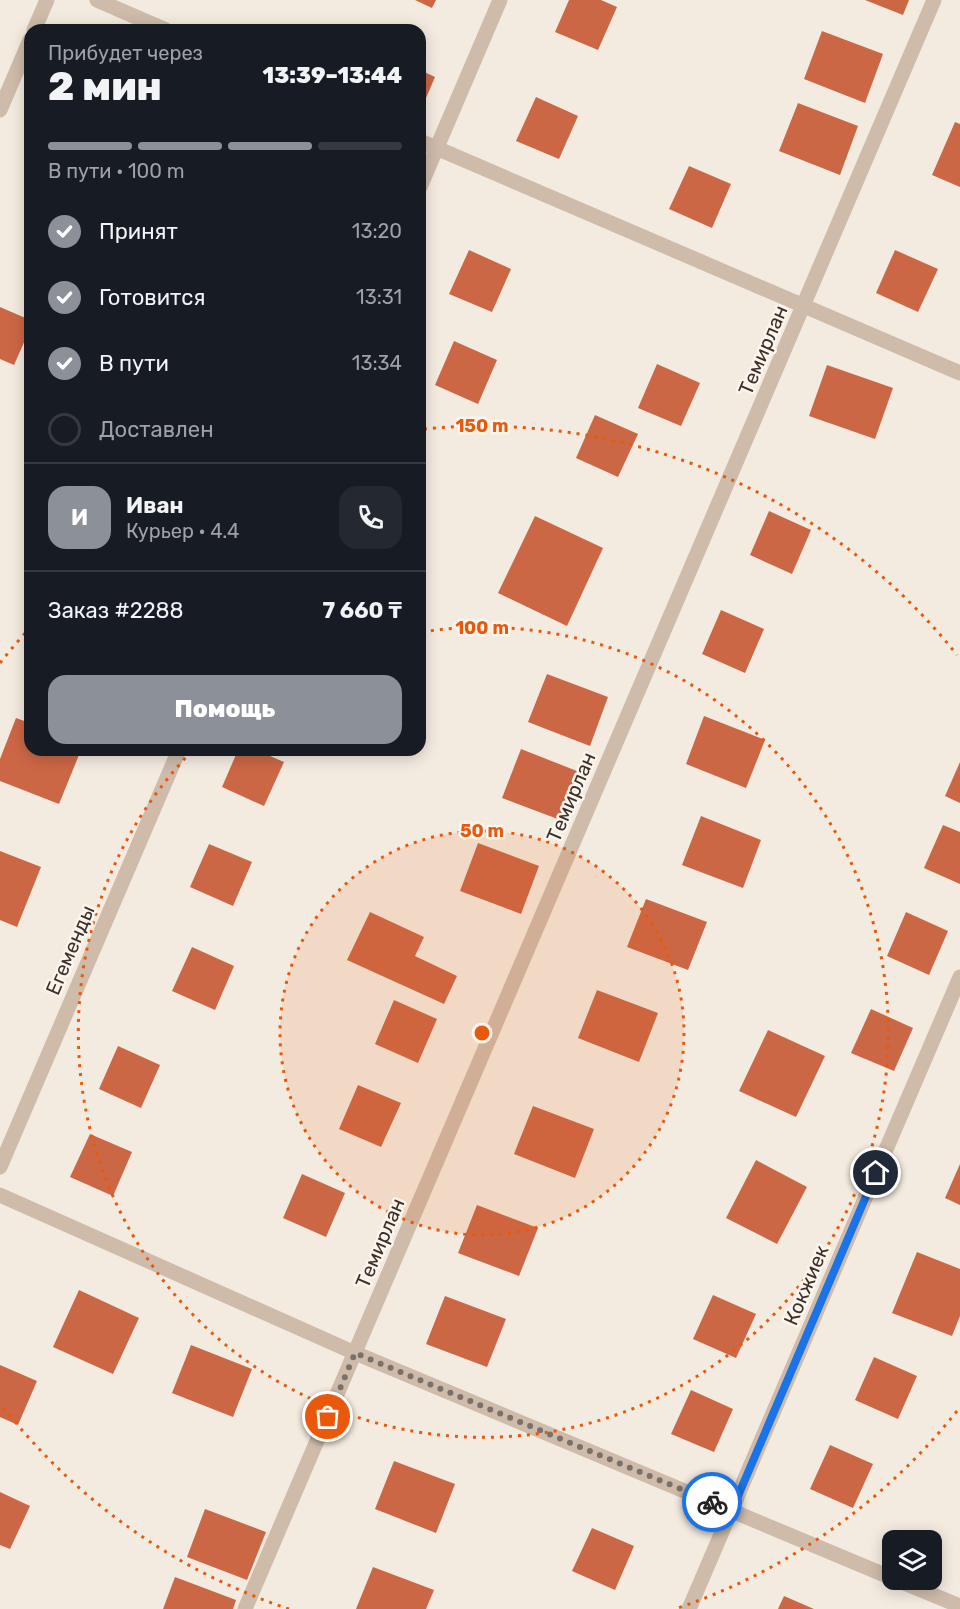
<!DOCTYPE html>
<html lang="ru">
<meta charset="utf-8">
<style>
body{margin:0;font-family:Rubik,sans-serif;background:#242831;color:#f1f3f6;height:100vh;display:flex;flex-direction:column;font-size:22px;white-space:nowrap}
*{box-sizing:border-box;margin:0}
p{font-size:20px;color:#9ea1a6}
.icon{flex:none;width:33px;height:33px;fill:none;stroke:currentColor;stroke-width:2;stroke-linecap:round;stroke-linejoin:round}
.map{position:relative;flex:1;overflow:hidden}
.sheet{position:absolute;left:24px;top:24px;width:402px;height:732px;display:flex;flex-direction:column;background:#171b24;border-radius:18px;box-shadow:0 3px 15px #0003}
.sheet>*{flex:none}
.fabs{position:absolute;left:882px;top:1530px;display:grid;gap:12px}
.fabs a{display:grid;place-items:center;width:60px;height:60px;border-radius:12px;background:#171b24;box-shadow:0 3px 15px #0003;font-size:30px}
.pin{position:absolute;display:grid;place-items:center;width:51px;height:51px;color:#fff;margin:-26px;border:3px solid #fff;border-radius:50%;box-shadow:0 2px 6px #0007}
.courier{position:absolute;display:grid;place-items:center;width:60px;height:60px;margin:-30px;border:4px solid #1a73e8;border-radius:50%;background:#fff;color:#222;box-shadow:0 2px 8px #0007}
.overview em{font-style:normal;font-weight:800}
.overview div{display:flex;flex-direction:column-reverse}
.overview{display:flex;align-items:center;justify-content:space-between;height:102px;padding:0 24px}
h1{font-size:39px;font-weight:800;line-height:45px}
.bar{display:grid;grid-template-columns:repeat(4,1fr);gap:9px 6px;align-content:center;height:72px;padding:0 24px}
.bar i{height:8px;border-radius:4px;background:#363941}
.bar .on{background:#8c9099}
.bar p{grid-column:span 4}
.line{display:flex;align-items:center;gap:15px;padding:0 24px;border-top:2px solid #363941}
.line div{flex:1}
.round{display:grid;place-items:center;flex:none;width:63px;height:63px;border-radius:18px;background:#242831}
ol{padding:0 24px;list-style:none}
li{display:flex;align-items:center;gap:18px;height:66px}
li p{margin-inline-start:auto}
li .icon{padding:6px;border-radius:50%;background:#8c9099;color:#fff;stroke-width:4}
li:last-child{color:#9ea1a6}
li i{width:33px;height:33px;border:3px solid #363941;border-radius:50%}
.action{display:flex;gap:12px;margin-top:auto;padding:12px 24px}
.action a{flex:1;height:69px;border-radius:18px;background:#8c9099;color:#fff;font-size:24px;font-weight:800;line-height:69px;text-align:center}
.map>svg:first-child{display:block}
</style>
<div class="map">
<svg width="960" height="1609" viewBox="0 0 960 1609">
<rect width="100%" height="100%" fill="#f4ebe0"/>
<g fill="#cc6746">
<polygon points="415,0 436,0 432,8"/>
<polygon points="569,0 601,0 617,7 598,50 555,32"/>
<polygon points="865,0 909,0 903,15"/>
<polygon points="822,31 883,54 865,103 804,79"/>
<polygon points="420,70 435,77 420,112"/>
<polygon points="536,97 578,116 559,159 516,141"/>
<polygon points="798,103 858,126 840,175 779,151"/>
<polygon points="955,122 960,124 960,187 932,175"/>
<polygon points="689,166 731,184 712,228 669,209"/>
<polygon points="469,250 511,269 492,312 449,294"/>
<polygon points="895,250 938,269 918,312 876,293"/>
<polygon points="0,307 30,320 30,329 14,365 0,359"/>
<polygon points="454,341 497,360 478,404 435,385"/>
<polygon points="657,364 700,383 681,426 638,408"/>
<polygon points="827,365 893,388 875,439 809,416"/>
<polygon points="595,415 638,434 618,477 576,458"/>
<polygon points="769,511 811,530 792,574 750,555"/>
<polygon points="535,516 603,548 567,626 498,593"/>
<polygon points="721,610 764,629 745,673 702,654"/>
<polygon points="547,674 608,697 590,746 528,722"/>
<polygon points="704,716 765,740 746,788 686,764"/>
<polygon points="16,718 30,723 30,750 81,750 59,804 0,781 0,759"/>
<polygon points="521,749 582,773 563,821 502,798"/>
<polygon points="238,750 256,750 284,762 264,806 222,787"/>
<polygon points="960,762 960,803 945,796"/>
<polygon points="701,816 761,840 743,888 682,865"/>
<polygon points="943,825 960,832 960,884 924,868"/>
<polygon points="478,843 539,866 521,914 460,891"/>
<polygon points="209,844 252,862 233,906 190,887"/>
<polygon points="0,851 41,867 17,927 0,920"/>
<polygon points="646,899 707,922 688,970 627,947"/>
<polygon points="370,912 424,937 415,956 457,976 444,1004 347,960"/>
<polygon points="906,912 948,931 929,975 887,956"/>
<polygon points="192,947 234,966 215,1010 172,991"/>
<polygon points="597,990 658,1013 639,1062 578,1038"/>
<polygon points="394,1000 437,1019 418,1063 375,1044"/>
<polygon points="871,1009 913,1028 894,1071 851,1053"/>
<polygon points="768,1030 825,1056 796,1117 739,1091"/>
<polygon points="118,1046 160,1065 141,1108 99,1089"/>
<polygon points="358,1085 401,1103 381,1147 339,1129"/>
<polygon points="533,1106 594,1129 575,1178 514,1154"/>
<polygon points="90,1134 132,1152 113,1196 70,1177"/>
<polygon points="756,1160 807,1187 777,1244 726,1218"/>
<polygon points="960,1164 960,1205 945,1198"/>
<polygon points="302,1174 345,1193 326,1237 283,1218"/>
<polygon points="477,1205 538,1228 519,1276 458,1253"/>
<polygon points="917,1252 960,1269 960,1316 952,1336 892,1313"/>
<polygon points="79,1290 139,1318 113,1374 53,1347"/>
<polygon points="713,1295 756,1314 736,1358 693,1339"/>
<polygon points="445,1296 506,1319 487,1367 426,1344"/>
<polygon points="191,1345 252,1369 233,1417 172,1393"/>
<polygon points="874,1357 917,1376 898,1419 855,1400"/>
<polygon points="0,1365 37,1381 18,1425 0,1417"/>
<polygon points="691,1390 733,1409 714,1452 671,1434"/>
<polygon points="830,1445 873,1464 853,1508 810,1489"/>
<polygon points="394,1461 455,1484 436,1533 375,1509"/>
<polygon points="0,1492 30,1506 10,1549 0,1545"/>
<polygon points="205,1509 266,1532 247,1580 187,1557"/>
<polygon points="592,1528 634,1546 615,1590 572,1571"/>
<polygon points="373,1567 434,1590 426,1609 356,1609"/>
<polygon points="175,1577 236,1600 233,1609 163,1609"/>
<polygon points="784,1596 814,1609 778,1609"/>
</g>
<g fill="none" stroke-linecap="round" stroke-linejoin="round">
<g stroke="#cebbaa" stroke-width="15">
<polyline points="97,0 166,30"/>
<polyline points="34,30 47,0"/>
<polyline points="0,110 30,40"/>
<polyline points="420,141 960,373"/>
<polyline points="420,187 500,0"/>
<polyline points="0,1167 179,750"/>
<polyline points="0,1195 355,1353 892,1578"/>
<polyline points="897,1580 960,1606"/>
<polyline points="245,1609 934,0"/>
<polyline points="689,1609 960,977"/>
</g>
</g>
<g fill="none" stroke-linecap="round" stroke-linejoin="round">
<polyline stroke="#7c716a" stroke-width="6" stroke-dasharray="0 10.8" points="328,1417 355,1353 712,1502"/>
<polyline stroke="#1a73e8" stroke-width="8" points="712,1502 732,1510 876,1173"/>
</g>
<circle cx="482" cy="1033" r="202" fill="#e8590c" fill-opacity=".12"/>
<g fill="none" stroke="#e8590c" stroke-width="3" stroke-dasharray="3 6">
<circle cx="482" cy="1033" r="202"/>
<path d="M422 632A405 405 0 1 1 191 752"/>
<path d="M957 1411A607 607 0 0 1 675 1609M289 1609A607 607 0 0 1 0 1403M0 663A607 607 0 0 1 27 631M424 429A607 607 0 0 1 957 655"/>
</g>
<g text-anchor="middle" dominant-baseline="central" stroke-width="5" stroke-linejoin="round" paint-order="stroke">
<g font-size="20" fill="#3b302a" stroke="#fbf5ed">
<text transform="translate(763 350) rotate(-67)">Темирлан</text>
<text transform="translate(571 797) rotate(-67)">Темирлан</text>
<text transform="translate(70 950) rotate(-67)">Егеменды</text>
<text transform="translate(380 1243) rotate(-67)">Темирлан</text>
<text transform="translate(806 1285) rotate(-67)">Кокжиек</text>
</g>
</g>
<circle cx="482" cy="1033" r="9" fill="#e8590c" stroke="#fbf5ed" stroke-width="3"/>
<g font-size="18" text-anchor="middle" font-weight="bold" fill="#e8590c" stroke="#fbf5ed" stroke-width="5" stroke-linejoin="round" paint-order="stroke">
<text x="482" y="432">150 m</text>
<text x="482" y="634">100 m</text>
<text x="482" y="837">50 m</text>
</g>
</svg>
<div class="fabs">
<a><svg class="icon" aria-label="layers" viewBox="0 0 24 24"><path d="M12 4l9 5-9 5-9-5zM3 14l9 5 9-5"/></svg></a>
</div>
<div class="pin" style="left:328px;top:1417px;background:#ea580c"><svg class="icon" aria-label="bag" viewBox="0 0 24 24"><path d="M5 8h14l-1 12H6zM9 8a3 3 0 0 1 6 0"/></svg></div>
<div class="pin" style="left:876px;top:1173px;background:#1f2937"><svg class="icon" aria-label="home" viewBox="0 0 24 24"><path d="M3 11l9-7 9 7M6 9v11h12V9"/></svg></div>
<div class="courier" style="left:712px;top:1502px"><svg class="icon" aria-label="bike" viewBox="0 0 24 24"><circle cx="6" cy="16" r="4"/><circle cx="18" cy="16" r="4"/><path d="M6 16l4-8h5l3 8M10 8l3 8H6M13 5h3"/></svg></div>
<section class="sheet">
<div class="overview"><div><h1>2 мин</h1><p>Прибудет через</p></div><em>13:39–13:44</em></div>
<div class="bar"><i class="on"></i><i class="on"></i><i class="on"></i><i></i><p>В пути · 100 m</p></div>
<ol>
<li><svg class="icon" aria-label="check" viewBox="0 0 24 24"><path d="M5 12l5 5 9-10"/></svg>Принят<p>13:20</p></li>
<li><svg class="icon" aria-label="check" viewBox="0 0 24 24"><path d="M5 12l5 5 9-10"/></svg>Готовится<p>13:31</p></li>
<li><svg class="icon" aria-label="check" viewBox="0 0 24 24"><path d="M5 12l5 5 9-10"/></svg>В пути<p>13:34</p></li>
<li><i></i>Доставлен</li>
</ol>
<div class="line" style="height:108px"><b class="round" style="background:#8c9099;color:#fff">И</b><div><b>Иван</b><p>Курьер · 4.4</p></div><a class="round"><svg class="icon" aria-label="phone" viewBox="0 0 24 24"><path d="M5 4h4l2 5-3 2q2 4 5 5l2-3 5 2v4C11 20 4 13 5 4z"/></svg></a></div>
<div class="line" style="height:78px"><div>Заказ #2288</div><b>7 660 ₸</b></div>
<div class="action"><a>Помощь</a></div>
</section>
</div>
